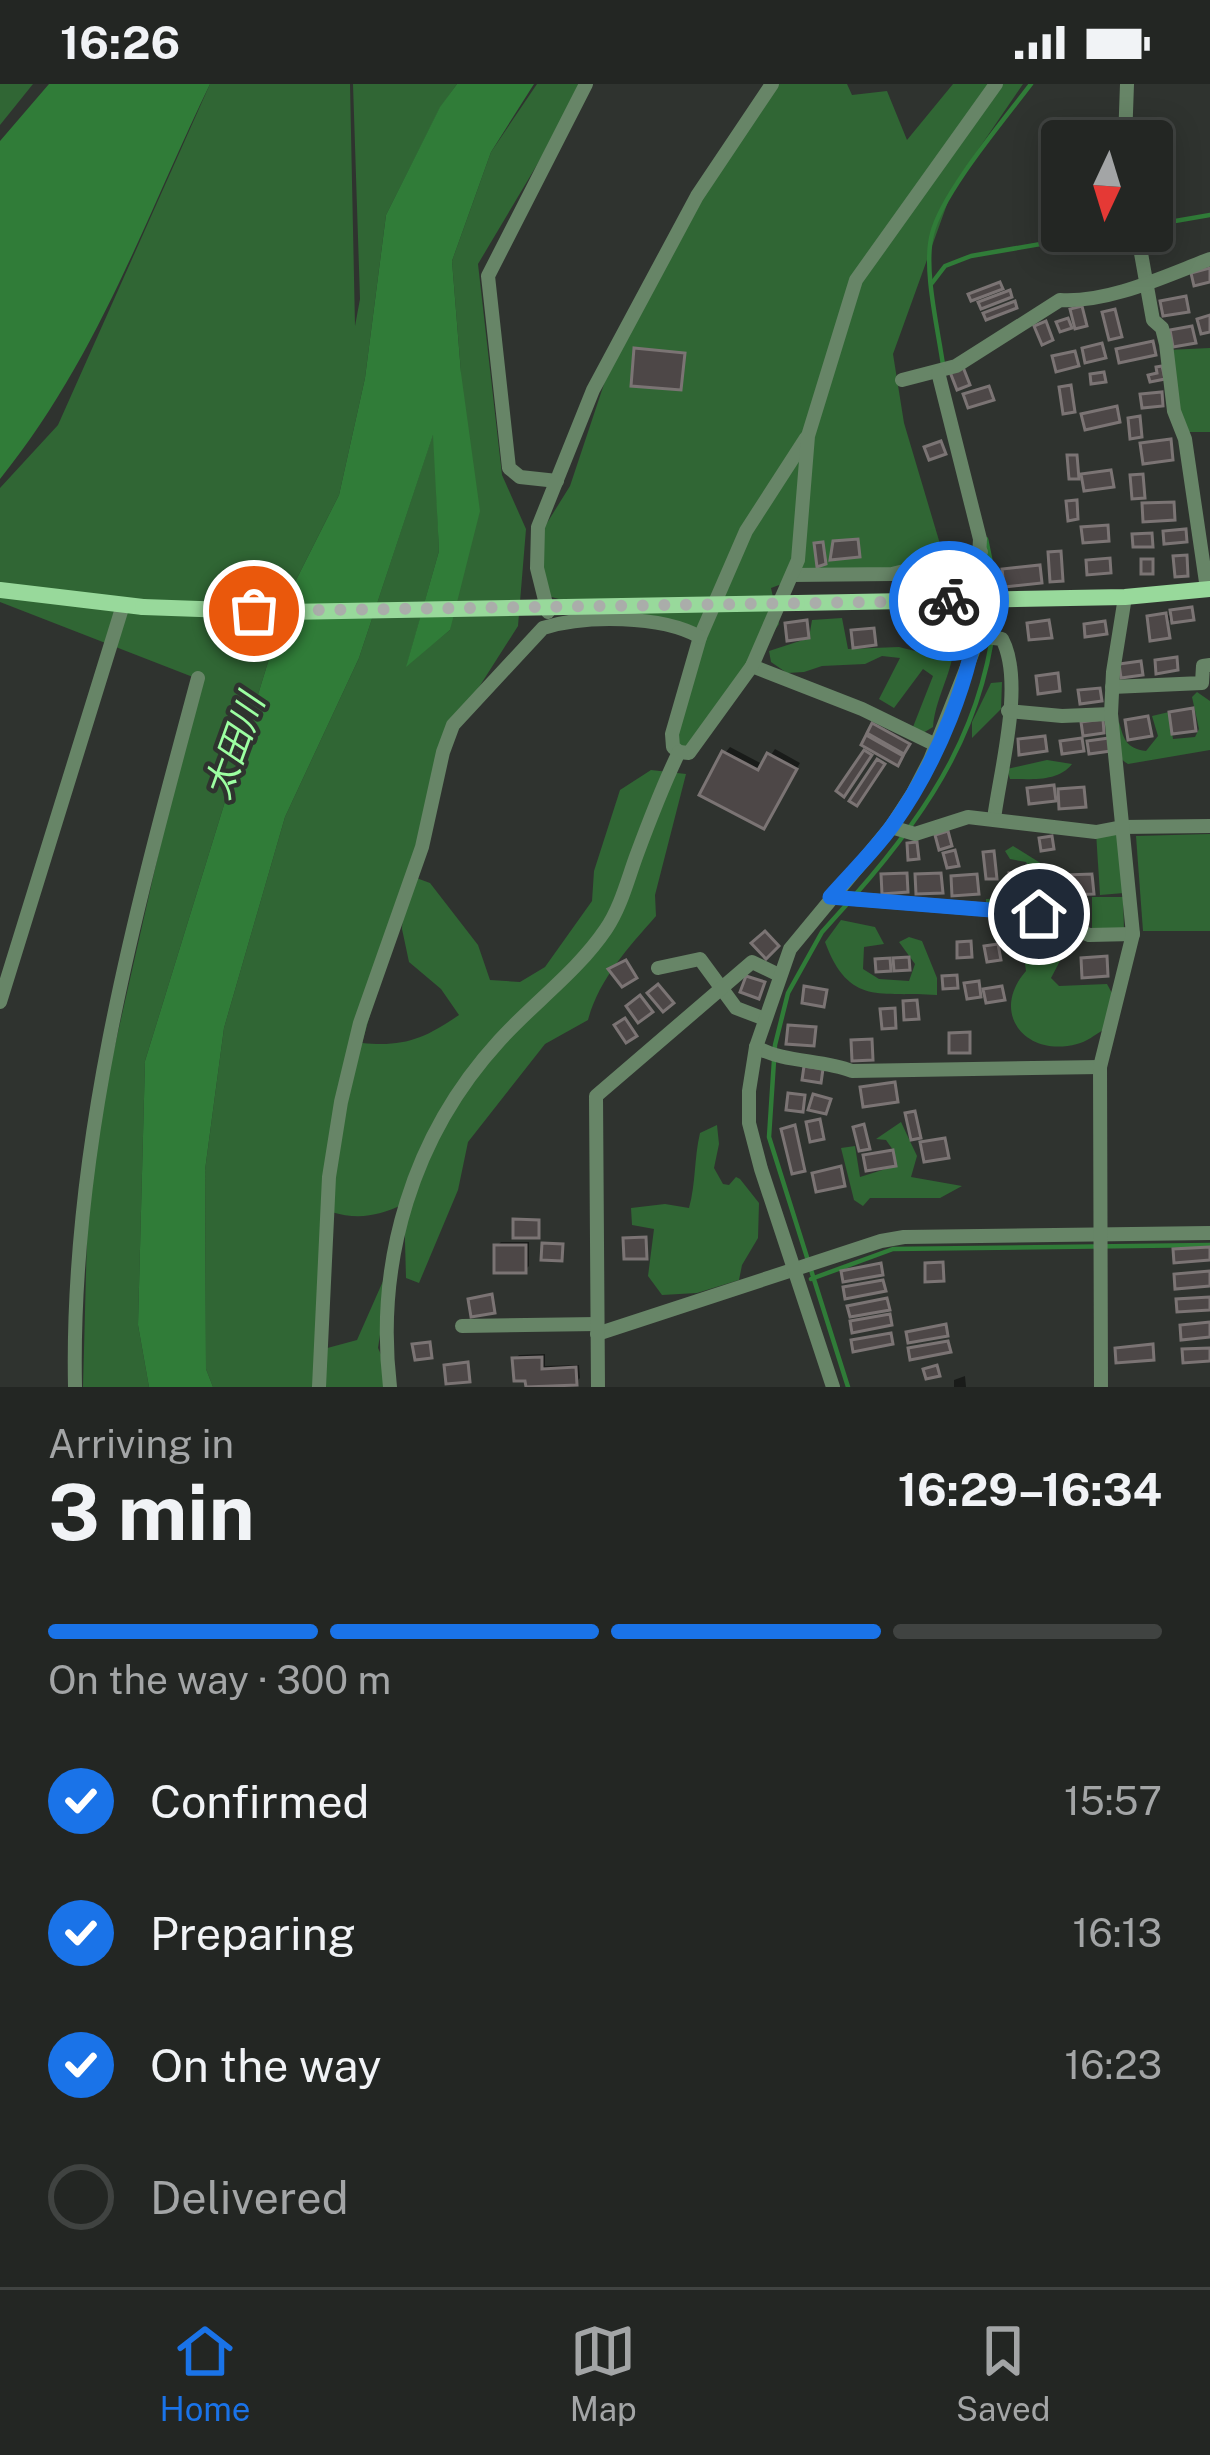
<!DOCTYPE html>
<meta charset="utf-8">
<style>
body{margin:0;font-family:"Public Sans","Noto Sans JP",sans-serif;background:#2f3230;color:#f1f3f6;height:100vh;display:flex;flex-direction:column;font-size:45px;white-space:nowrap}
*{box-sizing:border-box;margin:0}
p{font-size:39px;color:#a3a5a6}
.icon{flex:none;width:66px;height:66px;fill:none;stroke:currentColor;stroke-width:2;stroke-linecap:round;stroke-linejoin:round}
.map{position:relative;height:1303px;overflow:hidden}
.details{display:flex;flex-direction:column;background:#232623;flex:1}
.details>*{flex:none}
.needle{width:78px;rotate:184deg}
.controls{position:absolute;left:1041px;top:36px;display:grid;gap:24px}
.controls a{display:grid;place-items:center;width:132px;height:132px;border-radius:12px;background:#232623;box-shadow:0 6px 30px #0003,0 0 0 3px #404341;font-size:60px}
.pin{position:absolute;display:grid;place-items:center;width:102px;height:102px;color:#fff;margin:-51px;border:6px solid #fff;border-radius:50%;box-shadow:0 3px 12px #0007}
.courier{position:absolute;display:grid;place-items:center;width:120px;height:120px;margin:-60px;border:9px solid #1a73e8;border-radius:50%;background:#fff;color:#222;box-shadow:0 3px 15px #0007}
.head em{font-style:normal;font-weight:700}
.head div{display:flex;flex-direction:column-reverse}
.head{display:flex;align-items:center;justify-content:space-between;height:204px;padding:0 48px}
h1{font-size:78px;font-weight:700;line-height:90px}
.bar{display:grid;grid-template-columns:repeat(4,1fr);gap:18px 12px;align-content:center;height:144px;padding:0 48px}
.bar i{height:15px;border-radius:9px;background:#404341}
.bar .active{background:#1a73e8}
.bar p{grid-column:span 4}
ol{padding:0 48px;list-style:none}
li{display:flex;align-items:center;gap:36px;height:132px}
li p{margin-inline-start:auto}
li .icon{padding:12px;border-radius:50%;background:#1a73e8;color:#fff;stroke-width:4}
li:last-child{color:#a3a5a6}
li i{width:66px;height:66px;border:6px solid #404341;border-radius:50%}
.status{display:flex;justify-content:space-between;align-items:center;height:84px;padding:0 60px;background:#232623;direction:ltr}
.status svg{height:33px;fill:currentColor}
.tabs{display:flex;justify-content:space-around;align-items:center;height:168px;border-top:3px solid #404341;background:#232623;font-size:33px;color:#a3a5a6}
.tabs a{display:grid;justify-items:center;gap:6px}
.tabs .active{color:#1a73e8}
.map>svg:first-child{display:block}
</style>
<div class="status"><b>16:26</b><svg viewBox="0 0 49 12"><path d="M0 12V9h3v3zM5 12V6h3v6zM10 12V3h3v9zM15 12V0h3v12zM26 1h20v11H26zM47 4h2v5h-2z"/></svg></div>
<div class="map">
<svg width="1210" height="1303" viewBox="0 0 1210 1303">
<rect width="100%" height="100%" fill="#2f332f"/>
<g fill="#306634" fill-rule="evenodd">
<polygon points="0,0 33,0 0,41"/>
<polygon points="210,0 350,0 355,242 360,215 353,0 457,0 440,24 386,131 365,294 339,411 289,510 145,977 138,1241 149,1303 83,1303 89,1076 198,595 0,518 0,404 58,341"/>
<path d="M537,0H585L478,180L502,391L526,445L518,542L451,647L411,792L430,799L478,861L490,896L520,898L545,883L592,817L594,787L620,706L651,686L686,690L655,811L656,832C628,864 599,895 588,936L545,960L468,1058L458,1106L419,1199L406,1194L404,1120C378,1132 359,1136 331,1128L320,1266L357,1256L391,1179L378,1264L396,1303H213L206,1285L205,1086L224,944L285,733L359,574L434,347L439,467L407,581L450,546L461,289L452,177L491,68ZM404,811L402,845L409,878L441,905L459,931C424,955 404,963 362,959Z"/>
<polygon points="772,0 847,0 852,11 887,7 907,56 953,0 1023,0 954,101 893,270 904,339 943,470 880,490 806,491 771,504 779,540 689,669 673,663 700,553 544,511 537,455 570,402 609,285 660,179"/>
<polygon points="1210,264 1210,348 1182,348 1167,266"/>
<path d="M842,534L848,565L899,563L927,570L948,561V548L953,547C960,577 935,611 933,643L923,649L911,648L933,592L923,585L894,624L879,615L900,574L882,572L865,580L822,582L804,588L787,589L771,578L769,567L809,554L812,536Z"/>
<polygon points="1002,598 1001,625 972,654 972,638 991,599"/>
<path d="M1197,608L1210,617V666L1128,680C1111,669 1113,656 1119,638C1124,656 1126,664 1146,667L1158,652L1152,632L1169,628L1173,655L1195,653L1199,645L1192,613Z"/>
<path d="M1047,676L1072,680C1058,698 1032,695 1010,695L1007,685Z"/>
<polygon points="1096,748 1118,751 1124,809 1100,811"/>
<polygon points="1210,750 1210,847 1143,847 1136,752"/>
<polygon points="1013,762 1042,780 1048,819 1065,822 1061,833 986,822 986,815 1033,814 1040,805 1026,778 1010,775 1005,767"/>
<polygon points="1092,813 1123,813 1124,846 1092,850"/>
<path d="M841,836L875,843L884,860L864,863L863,885L879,895L909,897L915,880L899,858L909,853L922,857L937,894V911C881,907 849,923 825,858Z"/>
<path d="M1028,836H1053L1072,854L1051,894L1059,902L1107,900L1113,911L1103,946C1095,951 1086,958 1077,960C1026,974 989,929 1026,887L1020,844Z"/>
<polygon points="901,1038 917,1072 911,1093 962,1102 940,1114 870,1114 863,1122 854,1116 841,1064 855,1062 860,1093 895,1082 893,1066 886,1056 876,1055"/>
<path d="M717,1041L719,1060L714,1084L723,1100L729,1101L736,1093L740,1095L759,1119L758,1154L742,1181L739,1196L697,1209L662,1211L648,1192L654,1145L632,1141L631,1124L665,1120L689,1124C696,1099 694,1074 700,1049Z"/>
</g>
<g fill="#307c38">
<path d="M49,0H210C143,139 98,273 0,395V57Z"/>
<polygon points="457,0 534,0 491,68 452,177 461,289 480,427 450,546 406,583 439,467 433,351 359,574 285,733 224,944 205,1086 206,1285 213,1303 149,1303 138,1241 145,977 289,510 339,411 365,294 386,131 440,23"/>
</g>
<g fill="#0007">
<polygon points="1193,522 1192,533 1169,536 1168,552 1150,533 1168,529 1168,532 1175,525"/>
<polygon points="871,651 903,666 899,670 869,653"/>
<polygon points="730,663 764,681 775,665 800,679 764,742 725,669"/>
<polygon points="1094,789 1092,807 1070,801 1062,809 1051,794 1063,791 1064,798 1071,790"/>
<polygon points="501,1158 529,1158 529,1182 525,1186 497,1162"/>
<polygon points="545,1270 545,1282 579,1281 580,1294 576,1298 515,1275 519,1271"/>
<polygon points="965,1292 966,1303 954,1303 954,1296"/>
</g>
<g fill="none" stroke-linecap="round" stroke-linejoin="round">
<g stroke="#307c38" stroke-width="4.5">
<polyline points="1152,141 1210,131"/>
<polyline points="932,199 945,182 971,172 1116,147"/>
<path d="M943,281C938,245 923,184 932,150C942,109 1004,36 1031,0"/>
<polyline points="986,455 997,508"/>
<path d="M855,811C931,725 988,637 996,519"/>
<polyline points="848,819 822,848 788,909 775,961 769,1053 848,1303"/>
<polyline points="811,1195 893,1165 1210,1161"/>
</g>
</g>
<g fill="#4d4747" stroke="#7b7474" stroke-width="3">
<polygon points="1140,39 1163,48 1155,67 1152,57 1133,57"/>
<polygon points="1103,50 1104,57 1079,57 1079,52"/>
<polygon points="1074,56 1062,57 1062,75 1051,76 1050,57"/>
<polygon points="1171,79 1172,99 1152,100 1152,80"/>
<polygon points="1210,184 1210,198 1194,202 1191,189"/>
<polygon points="1000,198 1003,205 971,217 968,210"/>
<polygon points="1010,206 1012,213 981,225 978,218"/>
<polygon points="1186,212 1189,228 1163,232 1160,217"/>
<polygon points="1015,217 1017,224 986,236 983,229"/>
<polygon points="1082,222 1087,242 1075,245 1070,225"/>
<polygon points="1115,225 1122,253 1109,256 1102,228"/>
<polygon points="1210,231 1210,248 1201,250 1197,235"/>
<polygon points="1068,234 1072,244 1060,248 1056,238"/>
<polygon points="1046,237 1053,256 1042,261 1034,242"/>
<polygon points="1192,242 1196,259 1173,263 1170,246"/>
<polygon points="1153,257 1156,271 1119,279 1116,265"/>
<polygon points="1102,259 1106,274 1085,279 1082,264"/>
<polygon points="634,264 685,269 681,306 631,302"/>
<polygon points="1075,267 1079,282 1056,288 1052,272"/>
<polygon points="1162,282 1165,295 1150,298 1148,291 1157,289 1156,283"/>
<polygon points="963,283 970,301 957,306 950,288"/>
<polygon points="1104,288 1106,298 1091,300 1090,290"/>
<polygon points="1071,301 1075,328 1063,330 1059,303"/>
<polygon points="989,302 994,316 968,324 963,310"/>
<polygon points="1162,308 1163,322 1142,324 1140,310"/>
<polygon points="1117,322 1120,338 1085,346 1081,330"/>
<polygon points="1140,332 1142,353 1130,355 1128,334"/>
<polygon points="1171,355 1173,376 1143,380 1140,359"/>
<polygon points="941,357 946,370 929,376 924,363"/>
<polygon points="1067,371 1077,371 1079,395 1069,395"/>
<polygon points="1111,386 1114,403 1084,407 1081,390"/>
<polygon points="1143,390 1145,414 1132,415 1130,391"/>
<polygon points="1077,416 1078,435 1068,437 1066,417"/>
<polygon points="1174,418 1175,436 1143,438 1142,419"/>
<polygon points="1108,441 1109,457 1083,459 1081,443"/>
<polygon points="1186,445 1187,458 1164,460 1163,447"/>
<polygon points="1152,449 1153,463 1133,463 1132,450"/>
<polygon points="858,455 860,473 830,476 833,457"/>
<polygon points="823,458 826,480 817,483 814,459"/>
<polygon points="1061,467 1063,497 1050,498 1048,468"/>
<polygon points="1187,471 1188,492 1175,493 1173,472"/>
<polygon points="1110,474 1111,489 1087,491 1086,476"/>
<rect x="1141" y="475" width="12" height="15"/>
<polygon points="1040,481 1042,499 1004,503 1002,485"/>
<polygon points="1192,523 1194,536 1172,539 1170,526"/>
<polygon points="1166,529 1170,554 1150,557 1147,532"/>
<polygon points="807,536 809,554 787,557 785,539"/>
<polygon points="1049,536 1052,554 1029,556 1027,539"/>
<polygon points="1105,537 1107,550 1085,553 1084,540"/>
<polygon points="937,542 939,560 916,563 914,545"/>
<polygon points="874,544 876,561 853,564 851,546"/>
<polygon points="1177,573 1178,586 1156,590 1155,576"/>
<polygon points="1141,577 1143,591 1121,594 1119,580"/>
<polygon points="1058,589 1060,607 1038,610 1036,592"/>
<polygon points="1100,604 1102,617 1080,620 1078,606"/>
<polygon points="1193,624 1196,647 1172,650 1169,628"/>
<polygon points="1148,632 1152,652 1128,656 1125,636"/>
<polygon points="1103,635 1104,649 1083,652 1081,638"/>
<polygon points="872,639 910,660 904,670 867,649"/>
<polygon points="866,651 903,672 898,682 861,661"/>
<polygon points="1045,652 1047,667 1019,671 1018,655"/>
<polygon points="1082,654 1084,667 1062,670 1060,657"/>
<polygon points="1109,654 1111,667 1089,670 1087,657"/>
<polygon points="864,666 872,671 844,713 836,707"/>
<polygon points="722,667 758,686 767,669 797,685 764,745 699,711"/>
<polygon points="877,675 885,680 857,722 849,717"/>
<polygon points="1054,701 1056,717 1029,720 1027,704"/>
<polygon points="1084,703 1086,723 1059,725 1058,705"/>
<polygon points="948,747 952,762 939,766 935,751"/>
<polygon points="1052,752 1054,765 1041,767 1039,754"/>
<polygon points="917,758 919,775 908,776 907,759"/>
<polygon points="955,766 959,782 947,784 943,769"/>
<polygon points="994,767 997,795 986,795 983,768"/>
<polygon points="1035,787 1036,807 1010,809 1009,789"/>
<polygon points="907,789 908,808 882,810 881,790"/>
<polygon points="941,789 943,809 916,810 915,790"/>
<polygon points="977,790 979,810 952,812 951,792"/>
<polygon points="1092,790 1094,810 1067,811 1066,791"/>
<polygon points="1062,791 1064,812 1049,813 1048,793"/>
<polygon points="765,847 779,862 766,875 751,859"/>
<polygon points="971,857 972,873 957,874 957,858"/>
<polygon points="998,860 1001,876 987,878 984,862"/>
<polygon points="1107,872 1108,892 1082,894 1081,874"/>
<polygon points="909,873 910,886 894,887 893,874"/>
<polygon points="890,874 891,887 876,888 875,875"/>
<polygon points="626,876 637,894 622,903 608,885"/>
<polygon points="957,891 958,904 943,905 942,892"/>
<polygon points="746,892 765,898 759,915 740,908"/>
<polygon points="979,897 981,913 967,915 964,899"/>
<polygon points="658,900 674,919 663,928 647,909"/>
<polygon points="804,902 827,906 824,923 802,919"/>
<polygon points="1002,902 1005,916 986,919 983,905"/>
<polygon points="640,911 653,928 638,939 626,922"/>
<polygon points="917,916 919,935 904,936 903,917"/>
<polygon points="895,924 896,944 882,945 880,925"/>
<polygon points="625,934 637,952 626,959 614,941"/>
<polygon points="788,941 816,943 814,962 786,960"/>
<polygon points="970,948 970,969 949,969 949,949"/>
<polygon points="872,955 873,976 852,977 851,956"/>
<polygon points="804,982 823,985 821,999 802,996"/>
<polygon points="895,998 898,1018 863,1023 860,1003"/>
<polygon points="788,1009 805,1011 803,1028 786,1026"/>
<polygon points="813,1010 831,1015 826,1030 808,1026"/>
<polygon points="915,1027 921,1054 911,1056 905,1029"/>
<polygon points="820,1035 824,1055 810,1058 806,1038"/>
<polygon points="864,1040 870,1065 859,1067 853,1043"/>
<polygon points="795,1041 805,1087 792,1090 781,1045"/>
<polygon points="945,1054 949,1074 924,1078 920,1058"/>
<polygon points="893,1066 896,1082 866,1087 863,1071"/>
<polygon points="841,1082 845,1102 816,1108 812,1089"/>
<polygon points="513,1135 539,1136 539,1154 513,1154"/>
<polygon points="646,1153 647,1175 624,1175 623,1154"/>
<polygon points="542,1159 563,1160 562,1177 541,1176"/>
<rect x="494" y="1161" width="32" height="28"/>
<polygon points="1210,1163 1210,1176 1174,1179 1173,1165"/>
<polygon points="943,1178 944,1197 925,1198 925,1179"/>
<polygon points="881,1179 883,1191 843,1198 841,1187"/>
<polygon points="1210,1187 1210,1202 1175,1205 1174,1190"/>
<polygon points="883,1196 886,1207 845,1215 843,1203"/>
<polygon points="492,1210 495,1229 471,1233 468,1215"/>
<polygon points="1210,1213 1210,1226 1177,1228 1176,1215"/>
<polygon points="887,1214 890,1226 850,1233 847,1222"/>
<polygon points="890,1230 892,1241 852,1249 850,1237"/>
<polygon points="1210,1238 1210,1253 1181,1256 1180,1241"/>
<polygon points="946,1240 948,1252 908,1259 906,1248"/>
<polygon points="891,1249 893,1260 853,1268 851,1256"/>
<polygon points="948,1257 951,1268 910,1276 908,1264"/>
<polygon points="430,1258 432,1274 415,1276 412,1260"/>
<polygon points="1153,1260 1154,1276 1116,1279 1115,1264"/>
<polygon points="1210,1264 1210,1277 1183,1279 1182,1265"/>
<polygon points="542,1273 542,1285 576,1283 577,1301 526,1303 525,1297 514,1297 512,1274"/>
<polygon points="468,1278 470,1298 446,1300 444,1281"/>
<polygon points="937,1281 940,1292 926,1295 923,1285"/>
</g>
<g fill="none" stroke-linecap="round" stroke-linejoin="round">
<g stroke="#678567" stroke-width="14">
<polyline points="1125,57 1127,0"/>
<polyline points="1137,147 1153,236 1162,244 1166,260 1174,327 1185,355 1207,505"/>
<path d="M902,296L956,282L1060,216C1109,219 1165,192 1210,175"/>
<polyline points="557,397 520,393 509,384 488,192 586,0"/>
<polyline points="792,491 892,490 981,468"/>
<polyline points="548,528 537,484 538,443 593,306 697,112 772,0"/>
<path d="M977,552L1002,555C1025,598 1000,687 994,735"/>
<polyline points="752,582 862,625 936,661"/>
<polyline points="1112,603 1202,599 1203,582 1210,581"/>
<polyline points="1008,627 1062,632 1111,630"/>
<polyline points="679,668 673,663 672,650 700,553 746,447 806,354"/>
<polyline points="891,743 915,750 968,733 1096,748 1122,743 1210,742"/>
<polyline points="830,813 1039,830 1089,851 1133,850"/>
<polyline points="658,884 700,875 736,924 765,935"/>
<polyline points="0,918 123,521"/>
<path d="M756,963C785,979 821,975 852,987L1100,983"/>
<polyline points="462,1242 597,1240"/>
<polyline points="597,1250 881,1157 904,1153 1210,1149"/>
<path d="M75,1303C70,1062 136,825 198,594"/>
<path d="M319,1303L329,1093L341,1018L360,939L422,763L443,668L453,641L543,544C585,531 661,531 700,553"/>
<path d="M390,1303C375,1177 413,1051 499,957C533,919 577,888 606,845C621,823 628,794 637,770C650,735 663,701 679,668L689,669L752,582L798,476L808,352L856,196L996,0"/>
<polyline points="598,1303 596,1012 752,878 779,891"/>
<polyline points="833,1303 761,1085 749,1039 749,1007 756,963 790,865 891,743 913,709 930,676 974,565 980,455 938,288"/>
<polyline points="1101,1303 1100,983 1133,850 1111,630 1113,588 1125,513"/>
</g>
<g stroke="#98d99b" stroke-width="16">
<polyline points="0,506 143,523"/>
<polyline points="797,519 1125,513 1210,505"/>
</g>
<polyline stroke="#98d99b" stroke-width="16" points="143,523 285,528 797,519"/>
</g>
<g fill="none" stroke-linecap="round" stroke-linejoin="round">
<polyline stroke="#aaadaa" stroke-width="12" stroke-dasharray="0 21.6" points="254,527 949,517"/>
<path stroke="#1a73e8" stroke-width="15" d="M949,517H979C974,591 936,681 892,742C874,767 851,789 830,813L1039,830"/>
</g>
<g text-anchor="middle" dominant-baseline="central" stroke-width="9" stroke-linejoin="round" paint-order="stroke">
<g font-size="36" font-style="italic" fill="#9cffa1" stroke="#2f332f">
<text transform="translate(234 662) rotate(-70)">太田川</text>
</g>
</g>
</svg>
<div class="controls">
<a><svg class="needle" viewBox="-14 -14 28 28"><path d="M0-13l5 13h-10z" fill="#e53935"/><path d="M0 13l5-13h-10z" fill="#a3a5a6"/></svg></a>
</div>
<div class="pin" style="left:254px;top:527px;background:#ea580c"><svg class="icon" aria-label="bag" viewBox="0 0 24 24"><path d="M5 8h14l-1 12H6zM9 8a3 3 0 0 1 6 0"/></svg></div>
<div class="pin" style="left:1039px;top:830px;background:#1f2937"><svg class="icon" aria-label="home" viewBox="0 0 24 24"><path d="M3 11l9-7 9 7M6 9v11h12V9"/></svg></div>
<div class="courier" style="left:949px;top:517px"><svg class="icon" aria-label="bike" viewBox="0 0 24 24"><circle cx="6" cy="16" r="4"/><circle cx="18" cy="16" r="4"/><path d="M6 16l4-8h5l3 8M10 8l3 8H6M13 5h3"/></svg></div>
</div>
<section class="details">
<div class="head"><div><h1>3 min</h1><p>Arriving in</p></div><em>16:29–16:34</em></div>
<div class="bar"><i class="active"></i><i class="active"></i><i class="active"></i><i></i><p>On the way · 300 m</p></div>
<ol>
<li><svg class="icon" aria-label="check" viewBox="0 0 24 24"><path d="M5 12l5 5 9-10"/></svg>Confirmed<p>15:57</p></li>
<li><svg class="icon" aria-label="check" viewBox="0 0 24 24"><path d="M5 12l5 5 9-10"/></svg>Preparing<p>16:13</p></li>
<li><svg class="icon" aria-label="check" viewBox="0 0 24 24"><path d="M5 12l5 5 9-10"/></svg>On the way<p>16:23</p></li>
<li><i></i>Delivered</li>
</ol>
</section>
<nav class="tabs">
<a class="active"><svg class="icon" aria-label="home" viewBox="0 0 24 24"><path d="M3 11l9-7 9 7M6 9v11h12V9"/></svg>Home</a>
<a><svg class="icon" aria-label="map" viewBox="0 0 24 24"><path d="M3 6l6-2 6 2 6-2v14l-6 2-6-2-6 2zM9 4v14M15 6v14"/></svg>Map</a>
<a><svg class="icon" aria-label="saved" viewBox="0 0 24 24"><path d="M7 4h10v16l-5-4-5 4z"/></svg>Saved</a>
</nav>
